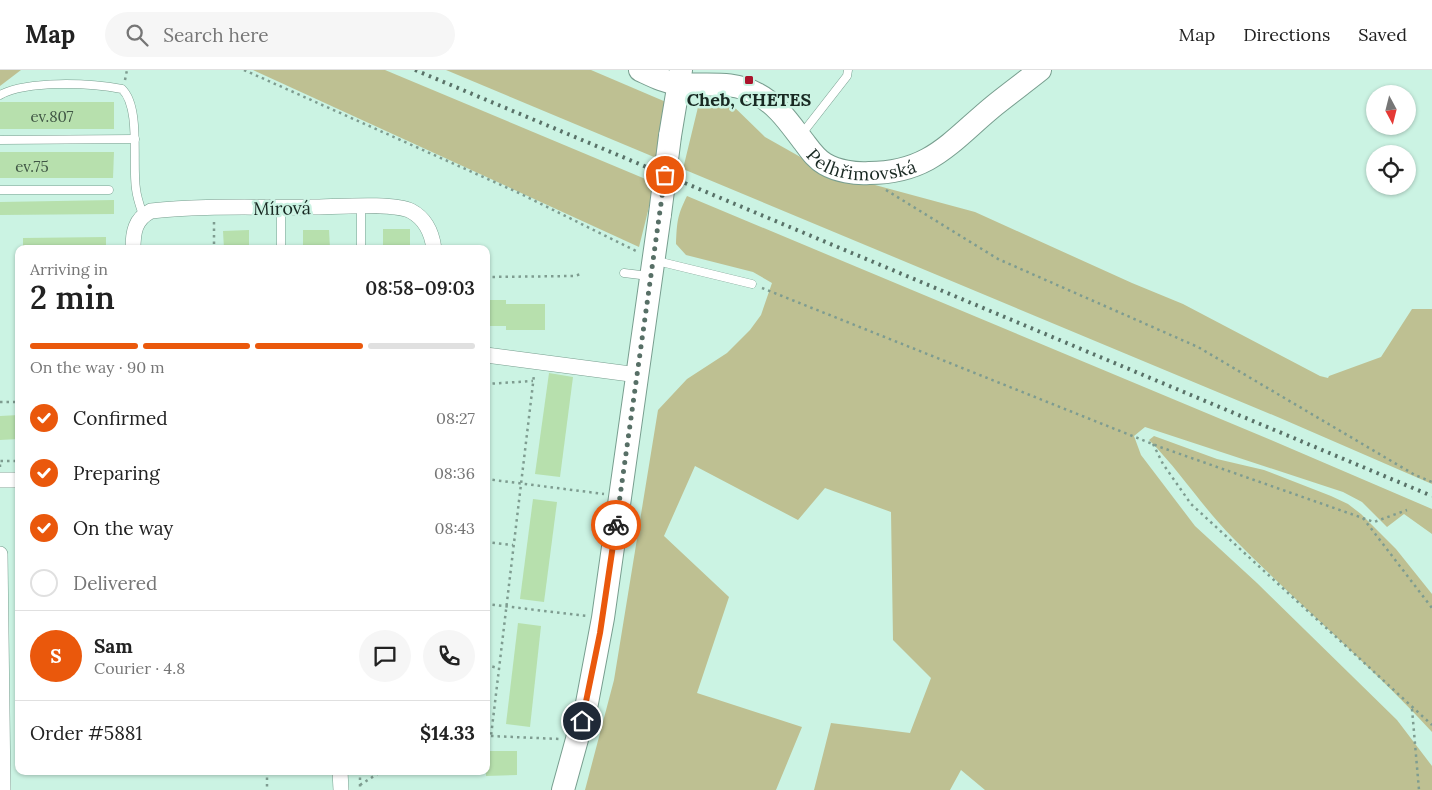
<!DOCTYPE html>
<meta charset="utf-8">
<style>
body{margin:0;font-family:Lora,serif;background:#f6f6f6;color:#222;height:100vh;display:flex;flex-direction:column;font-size:19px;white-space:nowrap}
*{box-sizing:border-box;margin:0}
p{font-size:16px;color:#767676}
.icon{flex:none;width:28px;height:28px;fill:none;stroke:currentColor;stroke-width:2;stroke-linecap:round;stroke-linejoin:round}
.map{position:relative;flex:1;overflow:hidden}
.sheet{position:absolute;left:15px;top:175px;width:475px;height:530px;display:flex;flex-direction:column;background:#fff;border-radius:10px;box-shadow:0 1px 4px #0004}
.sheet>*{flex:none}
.needle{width:32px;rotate:173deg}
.buttons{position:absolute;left:1366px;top:15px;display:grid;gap:10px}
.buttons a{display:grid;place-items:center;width:50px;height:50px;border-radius:50%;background:#fff;box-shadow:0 1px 4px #0004;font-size:25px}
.pin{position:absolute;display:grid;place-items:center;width:42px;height:42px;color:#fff;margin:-21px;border:2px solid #fff;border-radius:50%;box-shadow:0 1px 5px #0007}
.courier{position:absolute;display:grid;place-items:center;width:50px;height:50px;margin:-25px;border:4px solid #ea580c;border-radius:50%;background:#fff;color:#222;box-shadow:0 1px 6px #0007}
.headline em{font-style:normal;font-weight:600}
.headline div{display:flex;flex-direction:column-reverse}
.headline{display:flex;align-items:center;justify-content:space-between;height:85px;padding:0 15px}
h1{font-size:32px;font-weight:600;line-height:38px}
.bar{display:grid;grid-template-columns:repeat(4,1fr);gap:8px 5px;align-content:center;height:60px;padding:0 15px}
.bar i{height:6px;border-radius:4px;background:#e0e0e0}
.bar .on{background:#ea580c}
.bar p{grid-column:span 4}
.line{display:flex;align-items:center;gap:12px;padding:0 15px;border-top:1px solid #e0e0e0}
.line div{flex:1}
.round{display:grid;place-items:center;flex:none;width:52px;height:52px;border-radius:26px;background:#f6f6f6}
ol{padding:0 15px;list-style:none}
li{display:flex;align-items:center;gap:15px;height:55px}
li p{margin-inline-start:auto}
li .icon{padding:5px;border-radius:50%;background:#ea580c;color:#fff;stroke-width:4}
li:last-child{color:#767676}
li i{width:28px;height:28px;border:2px solid #e0e0e0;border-radius:50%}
header{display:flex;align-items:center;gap:30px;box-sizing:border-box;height:70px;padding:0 25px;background:#fff;border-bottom:1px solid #e0e0e0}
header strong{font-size:24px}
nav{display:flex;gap:28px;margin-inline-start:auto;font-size:18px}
.search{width:350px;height:45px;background:#f6f6f6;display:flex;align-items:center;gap:12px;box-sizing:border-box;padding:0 18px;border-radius:28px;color:#767676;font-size:19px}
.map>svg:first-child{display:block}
</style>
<header>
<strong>Map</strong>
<div class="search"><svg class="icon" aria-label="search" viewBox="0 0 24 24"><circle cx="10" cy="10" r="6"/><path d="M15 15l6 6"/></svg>Search here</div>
<nav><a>Map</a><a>Directions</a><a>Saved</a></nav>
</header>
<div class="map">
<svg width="1432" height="720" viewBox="0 0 1432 720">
<rect width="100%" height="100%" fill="#cbf3e3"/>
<g fill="#bec092">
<polygon points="0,0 21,0 0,16"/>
<polygon points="253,0 385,0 655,113 639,177"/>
<polygon points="446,0 591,0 666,32 659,84 654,87"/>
<polygon points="727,30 765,67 827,102 975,142 1132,213 1183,234 1320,306 1328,308 1329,306 1381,287 1412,239 1432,239 1432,414 1280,348 683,99 699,33"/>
<path d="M687,126L1271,370L1432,439V464L1404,444L1387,457L1362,432L1343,422L1145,357L1134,366L1141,385L1195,456L1257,513L1397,650L1432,696V720H985L961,700L950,720H814L831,653L910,663L931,608L893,570L891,442L825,418L798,450L695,396L664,466L729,527L697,623L802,657L776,720H585L614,610L658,340L687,309L727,283L750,260L761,245L772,213L753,202L686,185L676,174C677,152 677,146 687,126Z"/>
<path d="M1154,366L1217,389L1264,400L1331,426L1348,434L1361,444L1396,479L1432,524V662C1370,594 1298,534 1233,468C1203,438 1180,401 1149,370Z"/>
</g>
<g fill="#b7e0ad">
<rect x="0" y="32" width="114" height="27"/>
<polygon points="0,82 114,82 113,108 0,108"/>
<polygon points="114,130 114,144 0,145 0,132"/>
<rect x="383" y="159" width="27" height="20"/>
<polygon points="249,160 249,179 224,179 223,161"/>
<polygon points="303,160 329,160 330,179 303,179"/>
<polygon points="106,167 106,179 23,179 23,168"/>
<polygon points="486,230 506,230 506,234 545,234 545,260 506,260 506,256 486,256"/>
<polygon points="549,303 573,307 560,407 535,404"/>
<polygon points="19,345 19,369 0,370 0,346"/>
<polygon points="533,429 557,432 544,532 520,529"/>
<polygon points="518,553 541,556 530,657 506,654"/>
<polygon points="486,681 517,681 517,705 486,706"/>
</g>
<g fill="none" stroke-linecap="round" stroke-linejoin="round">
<g stroke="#789e8f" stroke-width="9">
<g id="lane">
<path d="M0,25C28,10 90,13 122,19C141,37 132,93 136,119C137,128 140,136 143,145"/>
<polyline points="801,65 847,6 848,0"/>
<polyline points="0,70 135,69"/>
<polyline points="0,120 109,120"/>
<polyline points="361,136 361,179"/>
<polyline points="281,138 281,179"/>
<polyline points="657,191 752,214"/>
<polyline points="624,203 649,206"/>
</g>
</g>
<g stroke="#789e8f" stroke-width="16">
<g id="street">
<path d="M133,179C133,162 135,149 151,141C204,135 259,138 312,137C334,137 394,132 411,141C426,149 432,163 434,179"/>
<polyline points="486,285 638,305"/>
<polyline points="0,410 19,410"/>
<polyline points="0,484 3,720"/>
<polyline points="340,701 341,720"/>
</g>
</g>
<g stroke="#789e8f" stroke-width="24">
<g id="secondary">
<path id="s1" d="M640,0C653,6 664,12 679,14C706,16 732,10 757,24C778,35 790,54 804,72C810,80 816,89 825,94C837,101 855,104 869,103C931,103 952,70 995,35C1010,23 1025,12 1040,0"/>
<polyline points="670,66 681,0"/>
<polyline points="563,720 587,633 603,548 660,144"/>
</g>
</g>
<g stroke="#7e9c90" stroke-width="2.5" stroke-dasharray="2.5 4" stroke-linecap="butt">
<polyline points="244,0 519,123 638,182"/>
<polyline points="125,10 127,0"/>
<polyline points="886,120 998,189 1198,277 1415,405 1432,412"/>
<polyline points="214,152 214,179"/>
<polyline points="486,207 574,206 581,204"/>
<polyline points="762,218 1160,377 1374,452 1407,440"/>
<polyline points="486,314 533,311"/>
<polyline points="0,332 19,332"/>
<polyline points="1153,374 1163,394 1191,434 1432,655"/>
<polyline points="0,397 0,391 19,391"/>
<polyline points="486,409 604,424"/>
<polyline points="1363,448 1432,538"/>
<polyline points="486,472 513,475"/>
<polyline points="486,534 587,546"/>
<polyline points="486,595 498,598"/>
<polyline points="1412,639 1419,720"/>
<polyline points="491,666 559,669"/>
<polyline points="486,667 491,666 534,305"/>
<polyline points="267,701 267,720"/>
<polyline points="360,701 360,720"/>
<polyline points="360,715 382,701"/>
</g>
<use href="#lane" stroke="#fff" stroke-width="8"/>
<use href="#street" stroke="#fff" stroke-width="15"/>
<use href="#secondary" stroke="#fff" stroke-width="22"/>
<polyline stroke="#597268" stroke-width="4" stroke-dasharray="2.5 5" stroke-linecap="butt" points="415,0 1432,426"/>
<g stroke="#789e8f" stroke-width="24" stroke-linecap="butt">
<polyline id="secondary-bridge" points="660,144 670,66"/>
</g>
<use href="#secondary-bridge" stroke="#fff" stroke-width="22"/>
</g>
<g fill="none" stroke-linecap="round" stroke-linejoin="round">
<polyline stroke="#576f66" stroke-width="5" stroke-dasharray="0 9" points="616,455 665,105"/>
<polyline stroke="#ea580c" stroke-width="6" points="582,651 600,563 616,455"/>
</g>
<rect fill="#aa142c" stroke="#cbf3e3" stroke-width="2" x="744" y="5" width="10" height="10" rx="2.5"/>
<g text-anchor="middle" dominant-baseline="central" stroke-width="5" stroke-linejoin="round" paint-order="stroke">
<g font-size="15" fill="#405645">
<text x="52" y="46">ev.807</text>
<text x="32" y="96">ev.75</text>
</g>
<g font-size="18" font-weight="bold" fill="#182822" stroke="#cbf3e3">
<text x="749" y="29">Cheb, CHETES</text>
</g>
<g font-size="18" fill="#182822" stroke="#cbf3e3">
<text stroke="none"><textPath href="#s1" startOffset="256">Pelhřimovská</textPath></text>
<text transform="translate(282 138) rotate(-1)">Mírová</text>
</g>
</g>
</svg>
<div class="buttons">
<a><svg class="needle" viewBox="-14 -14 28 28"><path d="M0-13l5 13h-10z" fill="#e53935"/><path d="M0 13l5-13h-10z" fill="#767676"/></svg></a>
<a><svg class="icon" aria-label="locate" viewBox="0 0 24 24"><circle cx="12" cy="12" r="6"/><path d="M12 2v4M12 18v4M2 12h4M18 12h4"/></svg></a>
</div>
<div class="pin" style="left:665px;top:105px;background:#ea580c"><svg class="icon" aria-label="bag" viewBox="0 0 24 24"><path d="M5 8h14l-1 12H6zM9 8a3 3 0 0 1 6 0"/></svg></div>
<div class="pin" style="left:582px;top:651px;background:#1f2937"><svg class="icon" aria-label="home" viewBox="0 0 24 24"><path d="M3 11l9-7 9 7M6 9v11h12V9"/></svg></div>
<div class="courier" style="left:616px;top:455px"><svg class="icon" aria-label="bike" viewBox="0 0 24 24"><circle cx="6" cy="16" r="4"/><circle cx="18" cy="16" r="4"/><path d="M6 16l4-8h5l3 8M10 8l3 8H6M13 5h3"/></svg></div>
<section class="sheet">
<div class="headline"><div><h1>2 min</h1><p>Arriving in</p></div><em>08:58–09:03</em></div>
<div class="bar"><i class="on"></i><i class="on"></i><i class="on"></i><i></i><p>On the way · 90 m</p></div>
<ol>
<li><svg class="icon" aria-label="check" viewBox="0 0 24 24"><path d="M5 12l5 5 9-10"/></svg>Confirmed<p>08:27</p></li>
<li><svg class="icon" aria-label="check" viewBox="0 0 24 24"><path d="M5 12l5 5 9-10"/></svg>Preparing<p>08:36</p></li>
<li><svg class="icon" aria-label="check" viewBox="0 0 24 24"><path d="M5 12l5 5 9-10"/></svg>On the way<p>08:43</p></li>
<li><i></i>Delivered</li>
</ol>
<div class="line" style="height:90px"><b class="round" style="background:#ea580c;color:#fff">S</b><div><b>Sam</b><p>Courier · 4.8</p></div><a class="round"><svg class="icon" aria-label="chat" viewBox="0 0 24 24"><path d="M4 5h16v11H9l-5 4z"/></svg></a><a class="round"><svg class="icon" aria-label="phone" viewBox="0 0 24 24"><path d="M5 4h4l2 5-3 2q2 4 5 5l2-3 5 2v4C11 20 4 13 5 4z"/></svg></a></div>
<div class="line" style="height:65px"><div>Order #5881</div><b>$14.33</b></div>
</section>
</div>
